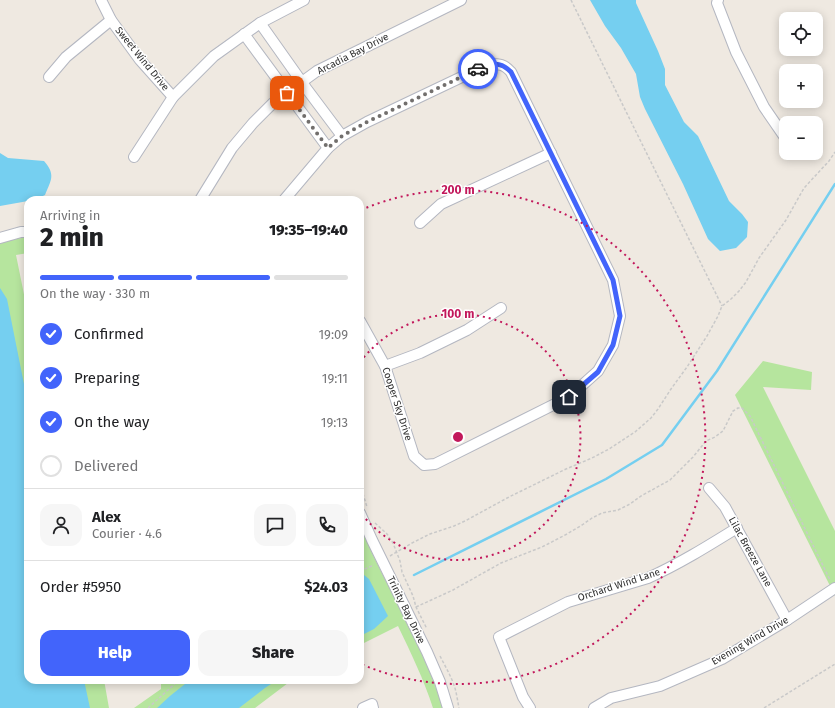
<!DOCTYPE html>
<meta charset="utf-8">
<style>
body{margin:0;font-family:"Fira Sans",sans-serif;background:#f6f6f6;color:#202124;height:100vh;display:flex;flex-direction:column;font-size:15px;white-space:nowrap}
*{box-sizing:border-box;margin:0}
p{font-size:13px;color:#757577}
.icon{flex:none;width:22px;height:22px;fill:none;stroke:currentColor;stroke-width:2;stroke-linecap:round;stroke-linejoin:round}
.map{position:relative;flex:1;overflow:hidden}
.panel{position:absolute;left:24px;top:196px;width:340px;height:488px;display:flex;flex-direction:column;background:#fff;border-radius:12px;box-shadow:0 2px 10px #0003}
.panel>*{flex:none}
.tools{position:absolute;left:779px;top:12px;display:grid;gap:8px}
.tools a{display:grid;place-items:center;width:44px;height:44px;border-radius:8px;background:#fff;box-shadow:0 2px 10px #0003;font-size:20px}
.pin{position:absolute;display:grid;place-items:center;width:34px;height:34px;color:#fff;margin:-17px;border-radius:8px;box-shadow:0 2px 6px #0006}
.courier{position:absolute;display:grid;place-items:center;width:40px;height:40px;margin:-20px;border:3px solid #4264fb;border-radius:50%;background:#fff;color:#222;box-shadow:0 1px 5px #0007}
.summary em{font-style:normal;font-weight:800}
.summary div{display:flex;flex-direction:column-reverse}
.summary{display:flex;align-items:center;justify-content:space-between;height:68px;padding:0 16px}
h1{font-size:26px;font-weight:800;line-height:30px}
.bar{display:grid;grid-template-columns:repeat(4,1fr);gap:6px 4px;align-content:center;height:48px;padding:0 16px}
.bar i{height:5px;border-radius:3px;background:#e0e0e0}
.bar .current{background:#4264fb}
.bar p{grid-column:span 4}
.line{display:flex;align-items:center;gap:10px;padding:0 16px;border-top:1px solid #e0e0e0}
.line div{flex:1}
.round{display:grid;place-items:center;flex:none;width:42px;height:42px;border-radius:12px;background:#f6f6f6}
ol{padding:0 16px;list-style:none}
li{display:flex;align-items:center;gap:12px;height:44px}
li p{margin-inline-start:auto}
li .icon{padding:4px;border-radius:50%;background:#4264fb;color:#fff;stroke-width:4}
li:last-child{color:#757577}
li i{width:22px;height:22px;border:2px solid #e0e0e0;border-radius:50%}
.cta{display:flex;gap:8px;margin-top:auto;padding:8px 16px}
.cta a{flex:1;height:46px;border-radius:12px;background:#4264fb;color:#fff;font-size:16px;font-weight:800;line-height:46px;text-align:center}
.cta a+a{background:#f6f6f6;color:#202124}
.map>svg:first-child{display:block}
</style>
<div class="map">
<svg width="835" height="708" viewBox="0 0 835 708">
<rect width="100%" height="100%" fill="#efe9e1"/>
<g fill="#b6e59e">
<polygon points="28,237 28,253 16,255 28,314 28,680 104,680 109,708 0,708 0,243 9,240"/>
<polygon points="763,361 812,372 811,390 763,387 835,531 835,596 735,395"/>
<path d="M360,526C386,587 423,644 443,708H433C424,680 411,653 398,626L360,645Z"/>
<polygon points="161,680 292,680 255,708 134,708 161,689"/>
</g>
<g fill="#75cff0">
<polygon points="590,0 636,0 636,3 658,51 665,69 665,85 684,122 698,136 729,201 742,214 748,222 747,237 736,248 720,251 708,239 683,184 645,109 640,97 636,74 621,48 605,26"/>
<path d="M0,153L8,158L44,161C56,175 51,180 45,195L34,200H28V201L0,206Z"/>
<polygon points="0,288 7,299 28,404 28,680 84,680 90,708 0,708"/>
<polygon points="364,575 369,579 388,616 374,629 360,636 360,577"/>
<polygon points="190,680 277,680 265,688 239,708 157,708 170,696"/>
</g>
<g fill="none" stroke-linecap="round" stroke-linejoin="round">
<polyline stroke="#75cff0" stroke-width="2.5" points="414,575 606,479 662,445 717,371 835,184"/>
<g stroke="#b4b7c1" stroke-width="12">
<g id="minor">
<polyline points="101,0 111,20 140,60 173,97"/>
<polyline points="718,0 717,3 736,52 764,107 786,139"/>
<polyline points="260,23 306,88 342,136"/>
<polyline points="244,34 328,148"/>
<polyline points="49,77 66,57 111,20"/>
<polyline points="134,157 173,97 214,56 260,23 304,0"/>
<polyline points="200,200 232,148 253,123 273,103 317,71 461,0"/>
<path d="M284,200L328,148L342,136L367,122L489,64C500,64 504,64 511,72L613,280L620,316L613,345L598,371L569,397L435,464L424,465L414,456L385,366L360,321"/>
<polyline points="420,223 441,204 551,153"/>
<polyline points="0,238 21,232 28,232"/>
<polyline points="385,366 420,353 467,330 501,308"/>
<polyline points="709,488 725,507 787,620"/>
<polyline points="360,513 372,540 427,652 440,682 448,708"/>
<polyline points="363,708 372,704 373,708"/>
<path d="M530,708L523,697L499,637L568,602L648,578C679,564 708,546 737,528"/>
<polyline points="594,708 611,698 660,686 722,659 787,620 835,588"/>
</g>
</g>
<g stroke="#c9c9c9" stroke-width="1.5" stroke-dasharray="3 2" stroke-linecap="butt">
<polyline points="571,0 722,306"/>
<polyline points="360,484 367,507"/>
<polyline points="375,523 387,534 393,543 400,561 402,572 413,596 416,607 427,629"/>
<polyline points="390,556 412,543 430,534 454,526 465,521 509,497 566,469 592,458 609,449 635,432 651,418 658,409 671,389 687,367 707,336 718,316 722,306 731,299 739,291 746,282 759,258 786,220 804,188 829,161 835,152"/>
<polyline points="360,571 374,565"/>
<polyline points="416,607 453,590 501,563 542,547 567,534 582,525 592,518 602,513 618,510 630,504 641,496 670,480 693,457 706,441 715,437 723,431 733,411 738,408 742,408 750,416 830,580"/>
<path d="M440,656C446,668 453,679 456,692C457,697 458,703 459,708"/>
<polyline points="148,708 179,680"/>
<polyline points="764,708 835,664"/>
</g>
<use href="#minor" stroke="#fff" stroke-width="10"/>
</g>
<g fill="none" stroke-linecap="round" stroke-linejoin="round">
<polyline stroke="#726f6d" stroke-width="4" stroke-dasharray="0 7.2" points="287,93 328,148 342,136 367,122 478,69"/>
<path stroke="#4264fb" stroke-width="5" d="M478,69C492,63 500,61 511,72L613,280L620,316L613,345L598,372L569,397"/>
</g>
<g fill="none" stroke="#c2185b" stroke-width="2" stroke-dasharray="2 4">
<path d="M360 362A123 123 0 1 1 360 512"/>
<path d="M361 210A247 247 0 1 1 361 664"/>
</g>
<g text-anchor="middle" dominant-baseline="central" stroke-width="3" stroke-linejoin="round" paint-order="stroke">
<g font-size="10" fill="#2e2e2e" stroke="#fff">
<text transform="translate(353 54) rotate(-27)">Arcadia Bay Drive</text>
<text transform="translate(142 59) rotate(51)">Sweet Wind Drive</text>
<text transform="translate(397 404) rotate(72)">Cooper Sky Drive</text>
<text transform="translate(750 552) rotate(61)">Lilac Breeze Lane</text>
<text transform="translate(619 585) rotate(-18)">Orchard Wind Lane</text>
<text transform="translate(406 610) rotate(64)">Trinity Bay Drive</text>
<text transform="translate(750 641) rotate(-30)">Evening Wind Drive</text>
</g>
</g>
<circle cx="458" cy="437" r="6" fill="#c2185b" stroke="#fff" stroke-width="2"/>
<g font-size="12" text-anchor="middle" font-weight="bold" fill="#c2185b" stroke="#fff" stroke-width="3" stroke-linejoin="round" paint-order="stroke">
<text x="458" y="194">200 m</text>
<text x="458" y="318">100 m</text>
</g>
</svg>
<div class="tools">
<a><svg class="icon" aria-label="locate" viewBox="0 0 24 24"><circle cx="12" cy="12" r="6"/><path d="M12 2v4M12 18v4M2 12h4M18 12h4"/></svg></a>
<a>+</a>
<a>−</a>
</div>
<div class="pin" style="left:287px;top:93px;background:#ea580c"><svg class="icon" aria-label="bag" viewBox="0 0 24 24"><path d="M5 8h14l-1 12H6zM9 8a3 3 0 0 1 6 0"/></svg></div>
<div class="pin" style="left:569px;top:397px;background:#1f2937"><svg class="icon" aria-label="home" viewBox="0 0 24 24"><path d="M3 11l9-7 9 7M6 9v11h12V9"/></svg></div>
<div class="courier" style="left:478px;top:69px"><svg class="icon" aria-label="car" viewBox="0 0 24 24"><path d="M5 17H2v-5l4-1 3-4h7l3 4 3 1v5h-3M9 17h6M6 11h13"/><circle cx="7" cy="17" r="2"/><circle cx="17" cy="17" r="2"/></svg></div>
<section class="panel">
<div class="summary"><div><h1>2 min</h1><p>Arriving in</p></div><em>19:35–19:40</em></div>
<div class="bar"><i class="current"></i><i class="current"></i><i class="current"></i><i></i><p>On the way · 330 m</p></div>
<ol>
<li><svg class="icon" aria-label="check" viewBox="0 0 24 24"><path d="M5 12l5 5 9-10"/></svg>Confirmed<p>19:09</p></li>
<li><svg class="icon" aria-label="check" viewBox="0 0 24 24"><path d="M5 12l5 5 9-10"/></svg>Preparing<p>19:11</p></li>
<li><svg class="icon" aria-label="check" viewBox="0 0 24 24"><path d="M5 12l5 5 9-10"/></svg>On the way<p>19:13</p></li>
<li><i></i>Delivered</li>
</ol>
<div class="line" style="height:72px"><a class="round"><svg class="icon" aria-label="person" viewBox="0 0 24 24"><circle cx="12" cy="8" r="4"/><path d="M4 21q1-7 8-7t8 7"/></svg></a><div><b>Alex</b><p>Courier · 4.6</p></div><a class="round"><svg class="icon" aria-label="chat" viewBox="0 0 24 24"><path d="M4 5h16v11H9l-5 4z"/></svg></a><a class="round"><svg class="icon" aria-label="phone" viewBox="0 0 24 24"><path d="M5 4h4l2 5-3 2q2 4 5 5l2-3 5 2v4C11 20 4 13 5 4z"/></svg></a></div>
<div class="line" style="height:52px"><div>Order #5950</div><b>$24.03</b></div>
<div class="cta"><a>Help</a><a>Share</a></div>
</section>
</div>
